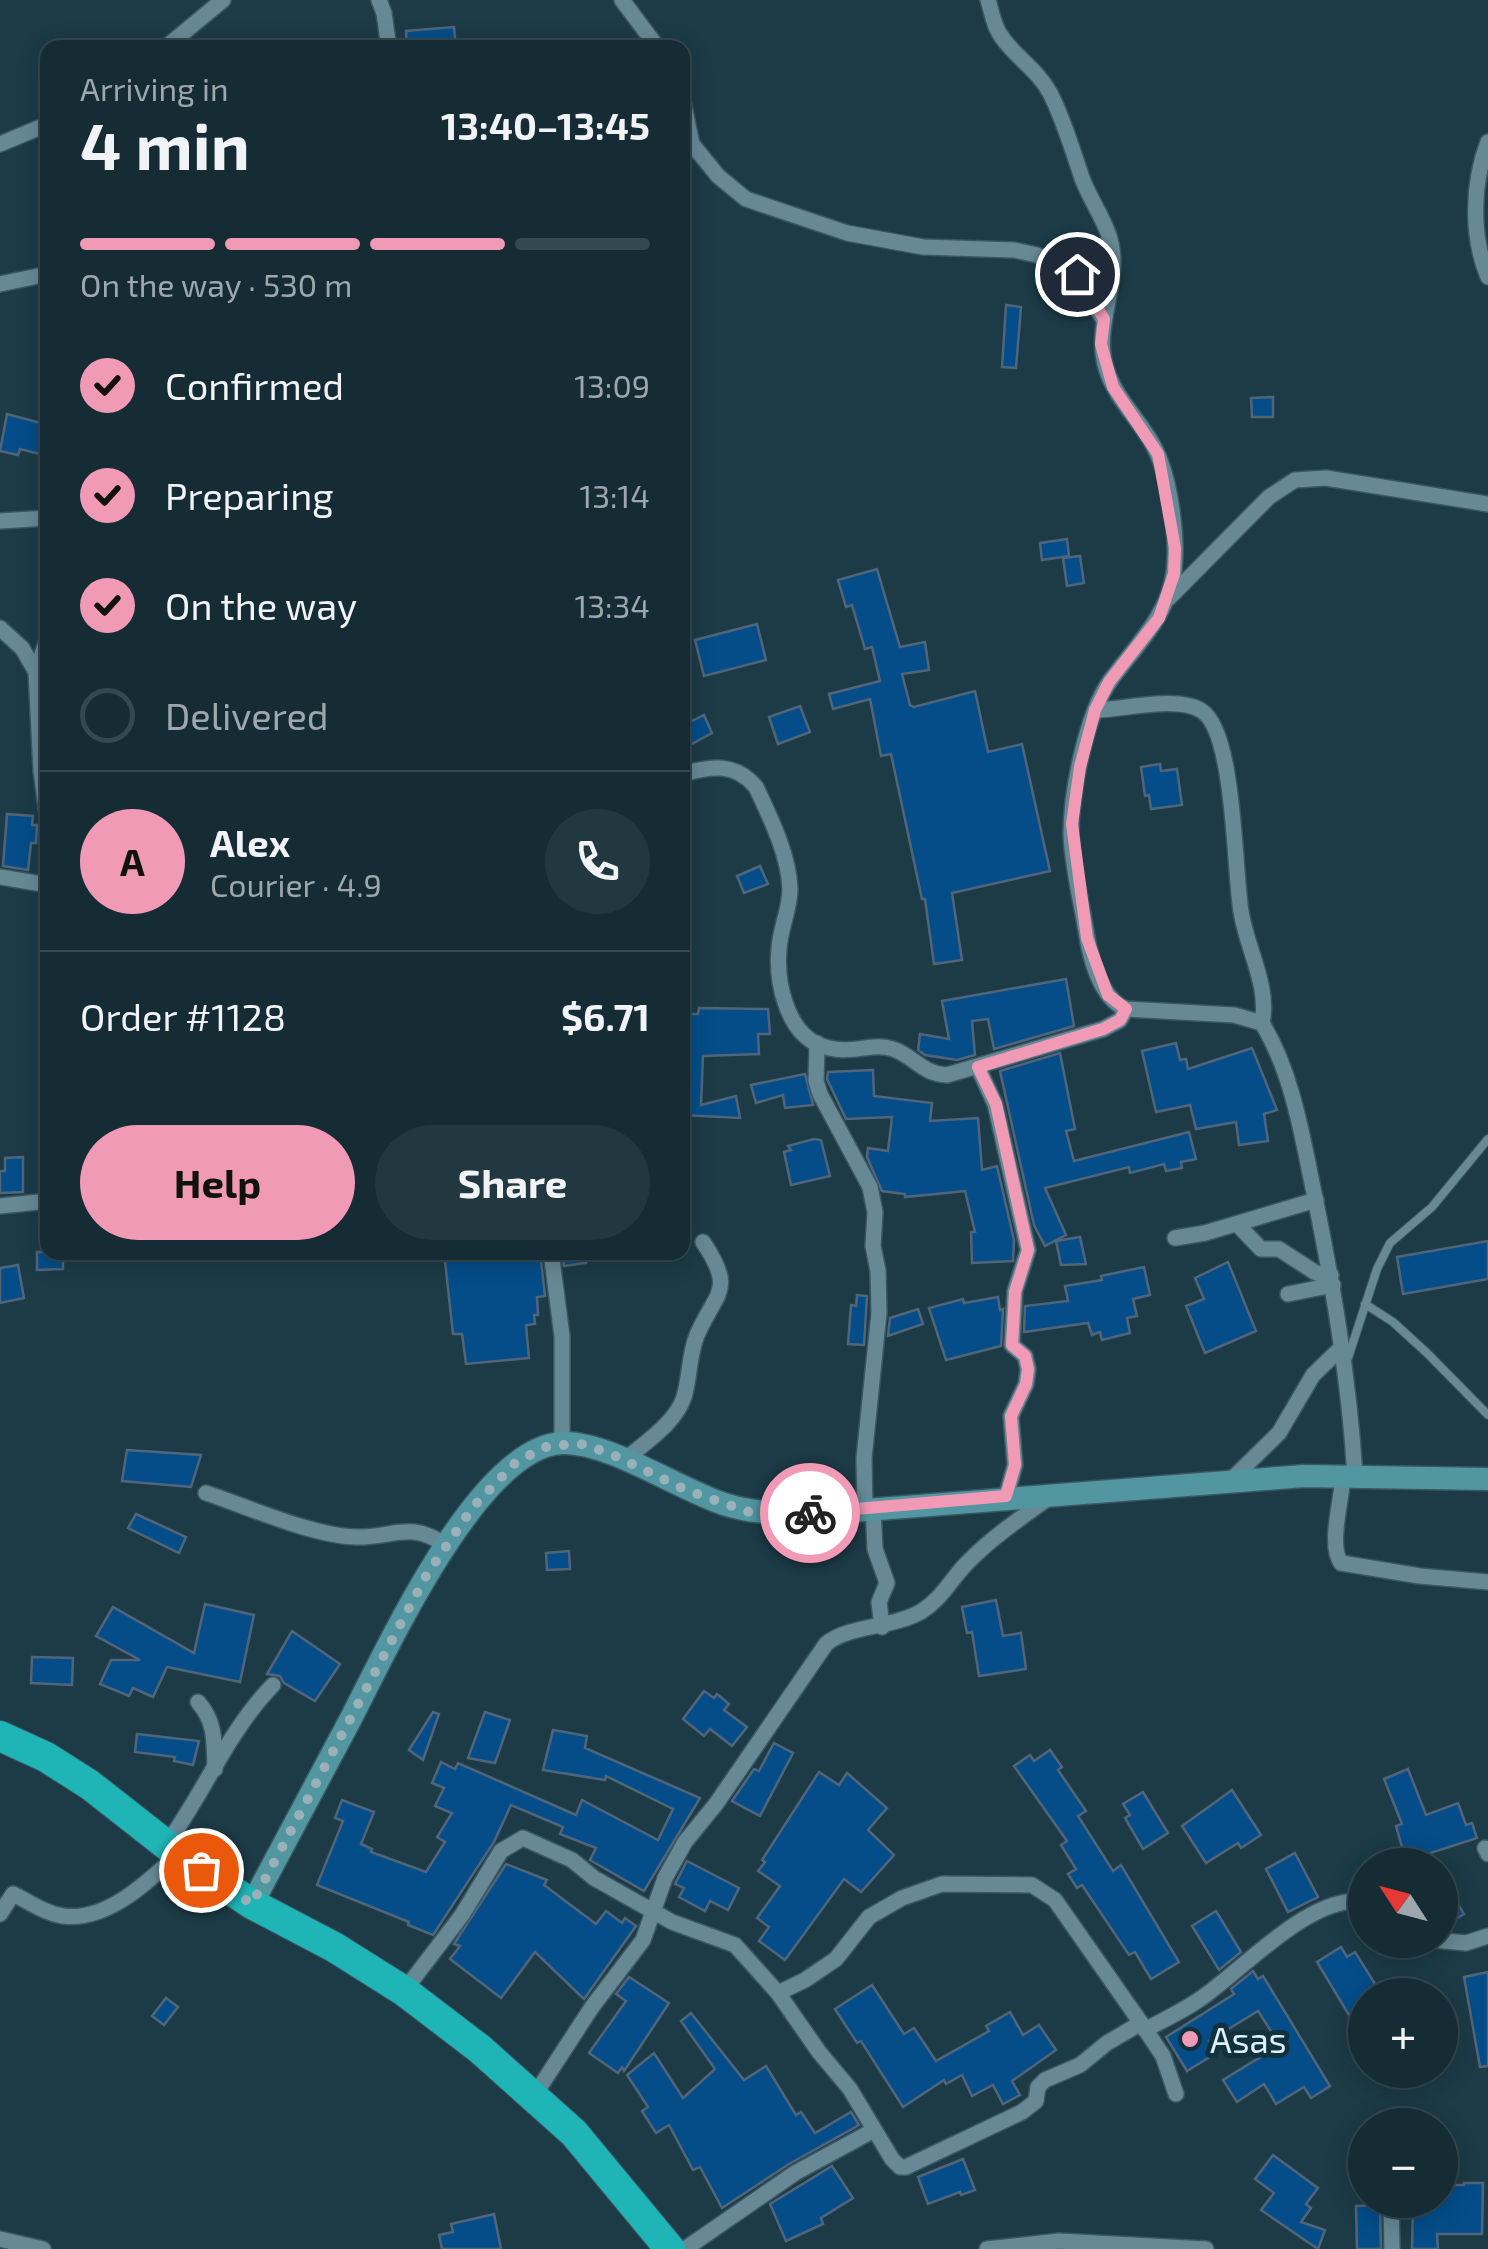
<!DOCTYPE html>
<meta charset="utf-8">
<style>
body{margin:0;font-family:"Exo 2",sans-serif;background:#223841;color:#f1f3f6;height:100vh;display:flex;flex-direction:column;font-size:38px;white-space:nowrap}
*{box-sizing:border-box;margin:0}
p{font-size:32px;color:#9da7ad}
.icon{flex:none;width:55px;height:55px;fill:none;stroke:currentColor;stroke-width:2;stroke-linecap:round;stroke-linejoin:round}
.map{position:relative;flex:1;overflow:hidden}
.panel{position:absolute;left:40px;top:40px;width:650px;height:1220px;display:flex;flex-direction:column;background:#152c35;border-radius:20px;box-shadow:0 5px 25px #0003,0 0 0 2px #344850}
.panel>*{flex:none}
.needle{width:65px;rotate:306deg}
.buttons{position:absolute;left:1348px;top:1848px;display:grid;gap:20px}
.buttons a{display:grid;place-items:center;width:110px;height:110px;border-radius:50%;background:#152c35;box-shadow:0 5px 25px #0003,0 0 0 2px #344850;font-size:50px}
.pin{position:absolute;display:grid;place-items:center;width:85px;height:85px;color:#fff;margin:-42px;border:5px solid #fff;border-radius:50%;box-shadow:0 2px 10px #0007}
.courier{position:absolute;display:grid;place-items:center;width:100px;height:100px;margin:-50px;border:8px solid #f09ab5;border-radius:50%;background:#fff;color:#222;box-shadow:0 2px 12px #0007}
.headline em{font-style:normal;font-weight:700}
.headline div{display:flex;flex-direction:column-reverse}
.headline{display:flex;align-items:center;justify-content:space-between;height:170px;padding:0 40px}
h1{font-size:65px;font-weight:700;line-height:75px}
.bar{display:grid;grid-template-columns:repeat(4,1fr);gap:15px 10px;align-content:center;height:120px;padding:0 40px}
.bar i{height:12px;border-radius:8px;background:#344850}
.bar .selected{background:#f09ab5}
.bar p{grid-column:span 4}
.line{display:flex;align-items:center;gap:25px;padding:0 40px;border-top:2px solid #344850}
.line div{flex:1}
.round{display:grid;place-items:center;flex:none;width:105px;height:105px;border-radius:52px;background:#223841}
ol{padding:0 40px;list-style:none}
li{display:flex;align-items:center;gap:30px;height:110px}
li p{margin-inline-start:auto}
li .icon{padding:10px;border-radius:50%;background:#f09ab5;color:#111;stroke-width:4}
li:last-child{color:#9da7ad}
li i{width:55px;height:55px;border:5px solid #344850;border-radius:50%}
.primary-button{display:flex;gap:20px;margin-top:auto;padding:20px 40px}
.primary-button a{flex:1;height:115px;border-radius:60px;background:#f09ab5;color:#111;font-size:40px;font-weight:700;line-height:115px;text-align:center}
.primary-button a+a{background:#223841;color:#f1f3f6}
.map>svg:first-child{display:block}
</style>
<div class="map">
<svg width="1488" height="2249" viewBox="0 0 1488 2249">
<rect width="100%" height="100%" fill="#1c3b47"/>
<g fill="#044d89" stroke="#51657a" stroke-width="2.5">
<polygon points="454,27 456,48 407,48 406,31"/>
<polygon points="1006,305 1021,307 1016,368 1002,367"/>
<polygon points="1273,397 1273,417 1252,417 1251,398"/>
<polygon points="7,414 48,425 48,456 20,449 18,455 0,451"/>
<polygon points="1067,539 1069,556 1042,560 1040,543"/>
<polygon points="1080,556 1084,583 1067,586 1063,558"/>
<polygon points="877,569 900,647 925,642 929,670 902,674 910,705 914,707 975,691 988,752 1022,744 1050,871 952,893 962,960 934,964 925,899 922,899 891,754 881,756 870,699 833,709 829,694 880,681 872,647 865,649 852,605 846,607 838,580"/>
<polygon points="757,624 766,660 704,676 695,640"/>
<polygon points="800,706 810,732 778,744 769,717"/>
<polygon points="704,715 712,733 690,745 682,726"/>
<polygon points="1160,764 1161,771 1177,769 1182,805 1151,809 1149,795 1145,796 1141,767"/>
<polygon points="7,814 33,816 32,825 37,825 36,843 31,843 28,870 3,866"/>
<polygon points="760,866 768,884 744,893 737,876"/>
<polygon points="1066,979 1074,1026 994,1049 988,1019 972,1021 975,1055 957,1060 925,1055 918,1050 920,1034 949,1039 942,1001"/>
<polygon points="699,1008 768,1009 770,1034 758,1034 759,1054 703,1056 701,1105 736,1096 740,1118 682,1115 686,1039 682,1039 682,1014 698,1014"/>
<polygon points="1176,1043 1180,1060 1186,1059 1188,1069 1252,1048 1277,1110 1264,1114 1268,1141 1239,1145 1236,1122 1196,1129 1190,1105 1156,1112 1142,1051"/>
<polygon points="1060,1053 1075,1129 1066,1131 1074,1161 1189,1132 1196,1159 1181,1162 1182,1168 1166,1171 1164,1164 1130,1173 1129,1167 1045,1188 1066,1235 1045,1246 1034,1225 1000,1071"/>
<polygon points="873,1070 874,1096 932,1103 930,1121 978,1118 982,1170 997,1166 1014,1240 1013,1261 972,1263 971,1232 975,1232 965,1191 905,1197 905,1194 882,1191 867,1157 868,1148 888,1151 892,1117 846,1119 827,1079 828,1072"/>
<polygon points="805,1074 813,1105 785,1108 783,1095 756,1103 751,1085"/>
<polygon points="814,1139 821,1140 830,1176 791,1185 784,1152 791,1150 788,1146"/>
<polygon points="23,1157 23,1192 0,1193 0,1171 5,1171 5,1158"/>
<polygon points="1080,1237 1086,1264 1061,1265 1056,1241"/>
<polygon points="1488,1241 1488,1279 1403,1294 1397,1257"/>
<polygon points="37,1252 63,1252 63,1269 37,1270"/>
<polygon points="444,1252 540,1252 545,1296 537,1297 538,1315 534,1315 535,1324 526,1325 529,1358 466,1364 462,1334 453,1334"/>
<polygon points="562,1252 586,1252 586,1263 564,1266"/>
<polygon points="1228,1262 1256,1331 1205,1353 1186,1306 1204,1299 1195,1278"/>
<polygon points="18,1265 24,1298 0,1303 0,1268"/>
<polygon points="1144,1267 1150,1295 1133,1299 1137,1316 1127,1318 1130,1333 1102,1340 1100,1332 1092,1335 1088,1323 1024,1332 1025,1306 1068,1301 1065,1286 1102,1280 1101,1276"/>
<polygon points="857,1295 867,1296 864,1345 848,1344 851,1305 856,1306"/>
<polygon points="998,1297 1000,1310 1003,1309 1001,1346 946,1360 929,1308 963,1299 964,1303"/>
<polygon points="918,1309 923,1324 888,1336 890,1318"/>
<polygon points="127,1450 201,1455 191,1487 122,1481"/>
<polygon points="136,1514 186,1537 179,1553 128,1528"/>
<polygon points="569,1551 570,1569 547,1570 546,1553"/>
<polygon points="996,1600 1003,1636 1021,1633 1026,1669 979,1676 972,1632 967,1633 962,1607"/>
<polygon points="205,1604 254,1615 240,1682 167,1667 153,1697 133,1688 129,1696 100,1684 111,1660 140,1660 96,1636 113,1607 194,1653"/>
<polygon points="292,1631 340,1664 315,1701 284,1683 280,1676 267,1674"/>
<polygon points="32,1657 73,1658 72,1685 31,1683"/>
<polygon points="704,1691 714,1698 717,1694 729,1704 724,1710 747,1727 732,1746 710,1729 704,1736 683,1719"/>
<polygon points="433,1712 439,1714 423,1760 409,1750"/>
<polygon points="485,1712 510,1720 495,1763 468,1758"/>
<polygon points="553,1730 587,1736 585,1748 700,1798 644,1891 590,1860 596,1848 560,1834 563,1827 511,1805 494,1842 433,1935 408,1925 409,1922 317,1885 343,1821 335,1818 342,1800 374,1812 361,1844 372,1849 371,1852 426,1872 445,1842 437,1837 452,1813 435,1806 444,1788 432,1783 441,1762 455,1769 458,1763 576,1815 582,1800 658,1840 673,1809 606,1776 605,1780 543,1770"/>
<polygon points="137,1734 199,1741 193,1765 174,1761 175,1757 135,1752"/>
<polygon points="774,1743 793,1753 760,1816 732,1801 754,1769 759,1771"/>
<polygon points="1050,1750 1062,1767 1058,1770 1086,1811 1078,1816 1113,1871 1121,1865 1179,1962 1151,1979 1135,1952 1129,1955 1082,1885 1077,1888 1068,1874 1076,1869 1061,1845 1067,1841 1014,1766 1030,1755 1034,1761"/>
<polygon points="1408,1769 1426,1815 1458,1803 1466,1825 1472,1823 1477,1838 1406,1861 1396,1826 1402,1824 1384,1779"/>
<polygon points="819,1772 839,1785 847,1773 887,1808 868,1830 894,1855 861,1892 844,1879 785,1960 759,1941 769,1927 757,1918 780,1886 758,1871 765,1862 762,1860"/>
<polygon points="1232,1790 1261,1835 1241,1848 1238,1843 1206,1863 1182,1826"/>
<polygon points="1143,1792 1168,1833 1143,1849 1125,1818 1130,1815 1123,1804"/>
<polygon points="1295,1853 1318,1897 1288,1912 1266,1869"/>
<polygon points="687,1861 739,1888 728,1910 710,1901 705,1911 679,1897 684,1888 675,1884"/>
<polygon points="506,1864 547,1880 544,1885 596,1924 606,1911 622,1923 625,1918 636,1926 584,1999 535,1952 501,1998 450,1959 460,1946 454,1944"/>
<polygon points="1440,1874 1464,1914 1440,1928"/>
<polygon points="1216,1911 1241,1952 1219,1970 1192,1926"/>
<polygon points="1341,1947 1347,1957 1355,1952 1382,1995 1365,1995 1365,2006 1349,2015 1317,1962"/>
<polygon points="1253,1971 1258,1979 1263,1976 1330,2086 1311,2098 1304,2087 1276,2104 1264,2084 1237,2102 1223,2080 1280,2045 1258,2011 1209,2041 1216,2053 1187,2071 1166,2037 1234,1994 1231,1989"/>
<polygon points="1488,1972 1488,2066 1480,2067 1464,1977"/>
<polygon points="629,1977 669,2003 624,2071 622,2067 618,2073 589,2053 626,2001 616,1994"/>
<polygon points="872,1985 904,2034 914,2028 936,2061 989,2031 986,2026 1010,2012 1023,2035 1039,2025 1056,2050 1012,2081 1020,2095 1003,2104 993,2085 972,2096 962,2075 946,2084 944,2080 903,2107 861,2041 857,2043 835,2009"/>
<polygon points="166,1998 178,2007 164,2025 152,2016"/>
<polygon points="691,2013 744,2080 766,2066 796,2115 801,2112 815,2133 851,2112 859,2125 789,2164 722,2208 700,2167 693,2170 669,2125 656,2133 642,2111 648,2107 627,2075 654,2053 683,2098 715,2069 681,2021"/>
<polygon points="1273,2155 1318,2188 1306,2204 1311,2208 1301,2222 1325,2230 1318,2249 1261,2210 1274,2193 1255,2179"/>
<polygon points="963,2159 975,2190 961,2195 960,2192 928,2204 918,2177"/>
<polygon points="832,2166 853,2198 821,2218 823,2224 786,2241 770,2204"/>
<polygon points="1464,2183 1483,2183 1482,2234 1437,2234 1438,2249 1412,2249 1413,2200 1440,2200 1440,2185 1464,2185"/>
<polygon points="1380,2205 1381,2249 1357,2249 1356,2206"/>
<polygon points="494,2214 501,2249 442,2249 439,2235 453,2232 451,2224"/>
</g>
<g fill="none" stroke-linecap="round" stroke-linejoin="round">
<g stroke="#3a5862" stroke-width="10">
<g id="lane">
<polyline points="1365,1304 1393,1322 1427,1353 1488,1415"/>
<polyline points="1348,1358 1377,1269 1390,1243 1432,1207 1488,1139"/>
</g>
</g>
<g stroke="#3a5862" stroke-width="18">
<g id="street">
<polyline points="379,0 384,13 389,48"/>
<polyline points="622,0 658,48"/>
<path d="M988,0C992,12 993,25 1001,36C1015,57 1038,70 1050,93C1064,120 1072,149 1082,178C1089,197 1101,214 1108,233C1125,278 1092,323 1106,368C1115,398 1138,418 1153,445C1170,475 1178,536 1174,571C1168,617 1136,645 1110,681C1086,715 1071,792 1071,834C1072,866 1081,900 1086,931C1090,957 1100,998 1126,1009L1234,1015L1262,1023C1291,1071 1301,1129 1312,1183C1332,1280 1349,1376 1355,1476"/>
<polyline points="165,48 223,0"/>
<polyline points="682,96 692,144 718,176 746,199 847,233 923,247 1014,250 1037,255 1077,275 1103,319"/>
<path d="M1488,142C1472,184 1471,236 1488,277"/>
<polyline points="0,144 48,124"/>
<polyline points="0,284 48,274"/>
<polyline points="0,521 48,518"/>
<polyline points="1169,598 1269,497 1295,480 1326,478 1488,504"/>
<polyline points="0,628 22,648 36,672 41,771 48,822"/>
<polyline points="36,672 48,637"/>
<path d="M1095,710C1123,710 1177,695 1202,711C1235,733 1234,870 1241,911C1246,947 1270,986 1262,1023"/>
<path d="M682,774C711,766 735,762 756,787C770,817 789,855 790,889C790,909 780,929 779,949C776,981 786,1029 817,1044C849,1058 871,1041 893,1049C914,1056 922,1074 947,1075L1103,1029L1120,1020L1126,1009"/>
<polyline points="0,877 48,885"/>
<polyline points="817,1043 816,1081 820,1094 870,1187 875,1212 873,1246 878,1271 879,1313 864,1458 865,1510"/>
<polyline points="978,1067 995,1104 1028,1250 1015,1291 1012,1345 1025,1356 1028,1369 1026,1384 1011,1416 1015,1465 1006,1497"/>
<polyline points="0,1206 48,1201"/>
<polyline points="1237,1224 1261,1249 1279,1249 1316,1273 1331,1275"/>
<polyline points="1175,1238 1205,1233 1316,1200"/>
<polyline points="551,1252 562,1336 562,1443"/>
<polyline points="1288,1294 1333,1285"/>
<path d="M625,1460C645,1442 675,1424 684,1397C690,1377 689,1354 697,1335C716,1291 736,1291 703,1242"/>
<path d="M1343,1476C1342,1500 1328,1545 1341,1563L1420,1576L1488,1582"/>
<polyline points="1229,1482 1279,1433 1313,1375 1341,1348"/>
<path d="M206,1493C248,1507 313,1536 356,1537C393,1538 410,1520 445,1545"/>
<polyline points="873,1509 875,1549 887,1583 879,1602 882,1627"/>
<path d="M198,1702C216,1722 214,1743 215,1769"/>
<path d="M166,1845C204,1793 228,1731 273,1685"/>
<polyline points="1485,1848 1488,1854"/>
<path d="M0,1914L13,1894C30,1902 44,1913 63,1916C107,1922 149,1881 178,1854"/>
<polyline points="1435,1940 1466,1943 1488,1936"/>
<polyline points="404,1991 462,1915 501,1851 523,1838 572,1860 594,1878 672,1922 735,1945 778,1993 819,2052 850,2089 892,2159 900,2167 906,2167 1022,2112 1036,2101 1038,2087 1045,2080 1080,2065 1107,2043 1141,2023"/>
<polyline points="778,1993 805,1980 836,1959 869,1917 902,1898 942,1884 1032,1885 1055,1900 1141,2023 1163,2056 1176,2094"/>
<path d="M1145,2030C1163,2020 1183,2011 1200,1999C1242,1971 1312,1892 1365,1902"/>
<path d="M534,2096L592,2007L643,1940L665,1878L685,1842L716,1804L826,1644C848,1625 894,1628 922,1611C943,1598 952,1577 970,1560C994,1536 1022,1517 1050,1497"/>
<polyline points="1391,2200 1392,2249"/>
<polyline points="0,2239 43,2249"/>
<polyline points="685,2249 795,2173 874,2130"/>
<polyline points="987,2249 1059,2241 1206,2249"/>
</g>
</g>
<g stroke="#3a5862" stroke-width="25">
<path id="secondary" d="M252,1904C284,1844 316,1784 348,1724C384,1656 477,1447 562,1443C608,1441 678,1489 724,1504C754,1514 783,1513 814,1514L1304,1476L1488,1479"/>
</g>
<g stroke="#3a5862" stroke-width="32">
<polyline id="highway" points="0,1736 46,1757 90,1785 178,1854 252,1904 334,1947 404,1991 480,2049 574,2133 670,2249"/>
</g>
<use href="#lane" stroke="#678996" stroke-width="8"/>
<use href="#street" stroke="#678996" stroke-width="15"/>
<use href="#secondary" stroke="#5196a0" stroke-width="22"/>
<use href="#highway" stroke="#1fb4b6" stroke-width="30"/>
</g>
<g fill="none" stroke-linecap="round" stroke-linejoin="round">
<polyline stroke="#9ab1b9" stroke-width="10" stroke-dasharray="0 18" points="201,1870 252,1904 426,1576 473,1507 516,1462 548,1446 581,1444 609,1453 686,1490 749,1512 810,1513"/>
<polyline stroke="#f09ab5" stroke-width="12" points="810,1513 1006,1496 1015,1465 1011,1416 1026,1384 1028,1369 1025,1356 1012,1345 1015,1292 1028,1250 996,1104 978,1067 1103,1029 1120,1020 1126,1009 1108,995 1087,938 1072,824 1080,767 1095,710 1109,682 1159,618 1174,574 1175,548 1158,454 1113,387 1101,344 1104,319 1077,274"/>
</g>
<circle fill="#f09ab5" stroke="#11313c" stroke-width="4" cx="1190" cy="2039" r="10"/>
<g text-anchor="middle" dominant-baseline="central" stroke-width="10" stroke-linejoin="round" paint-order="stroke">
<g font-size="35" fill="#def0f7" stroke="#11313c" text-anchor="start">
<text x="1210" y="2039">Asas</text>
</g>
</g>
</svg>
<div class="buttons">
<a><svg class="needle" viewBox="-14 -14 28 28"><path d="M0-13l5 13h-10z" fill="#e53935"/><path d="M0 13l5-13h-10z" fill="#9da7ad"/></svg></a>
<a>+</a>
<a>−</a>
</div>
<div class="pin" style="left:201px;top:1870px;background:#ea580c"><svg class="icon" aria-label="bag" viewBox="0 0 24 24"><path d="M5 8h14l-1 12H6zM9 8a3 3 0 0 1 6 0"/></svg></div>
<div class="pin" style="left:1077px;top:274px;background:#1f2937"><svg class="icon" aria-label="home" viewBox="0 0 24 24"><path d="M3 11l9-7 9 7M6 9v11h12V9"/></svg></div>
<div class="courier" style="left:810px;top:1513px"><svg class="icon" aria-label="bike" viewBox="0 0 24 24"><circle cx="6" cy="16" r="4"/><circle cx="18" cy="16" r="4"/><path d="M6 16l4-8h5l3 8M10 8l3 8H6M13 5h3"/></svg></div>
<section class="panel">
<div class="headline"><div><h1>4 min</h1><p>Arriving in</p></div><em>13:40–13:45</em></div>
<div class="bar"><i class="selected"></i><i class="selected"></i><i class="selected"></i><i></i><p>On the way · 530 m</p></div>
<ol>
<li><svg class="icon" aria-label="check" viewBox="0 0 24 24"><path d="M5 12l5 5 9-10"/></svg>Confirmed<p>13:09</p></li>
<li><svg class="icon" aria-label="check" viewBox="0 0 24 24"><path d="M5 12l5 5 9-10"/></svg>Preparing<p>13:14</p></li>
<li><svg class="icon" aria-label="check" viewBox="0 0 24 24"><path d="M5 12l5 5 9-10"/></svg>On the way<p>13:34</p></li>
<li><i></i>Delivered</li>
</ol>
<div class="line" style="height:180px"><b class="round" style="background:#f09ab5;color:#111">A</b><div><b>Alex</b><p>Courier · 4.9</p></div><a class="round"><svg class="icon" aria-label="phone" viewBox="0 0 24 24"><path d="M5 4h4l2 5-3 2q2 4 5 5l2-3 5 2v4C11 20 4 13 5 4z"/></svg></a></div>
<div class="line" style="height:130px"><div>Order #1128</div><b>$6.71</b></div>
<div class="primary-button"><a>Help</a><a>Share</a></div>
</section>
</div>
